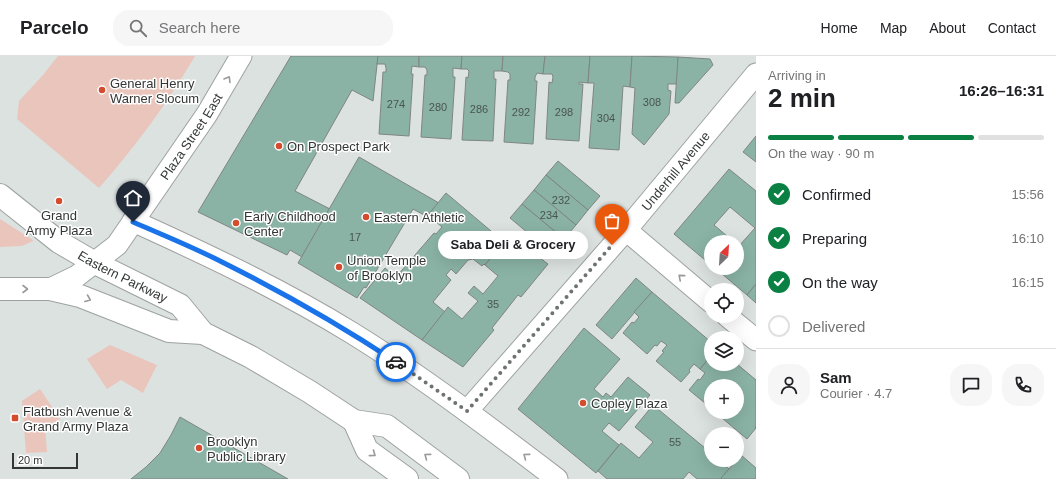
<!DOCTYPE html>
<meta charset="utf-8">
<style>
body{margin:0;font-family:Arial,sans-serif;background:#f6f6f6;color:#202124;height:100vh;display:flex;flex-direction:column;font-size:15px;white-space:nowrap}
*{box-sizing:border-box;margin:0}
p{font-size:13px;color:#757577}
.icon{flex:none;width:22px;height:22px;fill:none;stroke:currentColor;stroke-width:2;stroke-linecap:round;stroke-linejoin:round}
.map{position:relative;flex:1;overflow:hidden}
.panel{display:flex;flex-direction:column;background:#fff;width:300px}
.panel>*{flex:none}
.needle{width:26px;rotate:25deg}
.tools{position:absolute;left:704px;top:179px;display:grid;gap:8px}
.tools a{display:grid;place-items:center;width:40px;height:40px;border-radius:50%;background:#fff;box-shadow:0 4px 16px #0002;font-size:20px}
.scale{position:absolute;left:12px;bottom:10px;width:66px;box-sizing:border-box;padding-left:4px;border:2px solid #333635;border-top:0;font-size:11px;line-height:14px;white-space:nowrap;color:#333635;-webkit-text-stroke:3px #fff;paint-order:stroke}
.pin{position:absolute;display:grid;place-items:center;width:34px;height:34px;color:#fff;margin:-41px -17px;border-radius:50% 50% 50% 0;rotate:-45deg;box-shadow:0 0 4px #0007}
.pin .icon{rotate:45deg}
.courier{position:absolute;display:grid;place-items:center;width:40px;height:40px;margin:-20px;border:3px solid #1a73e8;border-radius:50%;background:#fff;color:#222;box-shadow:0 1px 5px #0007}
.bubble{position:absolute;height:28px;border-radius:14px;background:#fff;box-shadow:0 4px 16px #0002;font-size:13px;font-weight:700;line-height:28px;text-align:center}
.head em{font-style:normal;font-weight:700}
.head div{display:flex;flex-direction:column-reverse}
.head{display:flex;align-items:center;justify-content:space-between;height:68px;padding:0 12px}
h1{font-size:26px;font-weight:700;line-height:30px}
.bar{display:grid;grid-template-columns:repeat(4,1fr);gap:6px 4px;align-content:center;height:48px;padding:0 12px}
.bar i{height:5px;border-radius:3px;background:#e0e0e0}
.bar .current{background:#0b8043}
.bar p{grid-column:span 4}
.line{display:flex;align-items:center;gap:10px;padding:0 12px;border-top:1px solid #e0e0e0}
.line div{flex:1}
.round{display:grid;place-items:center;flex:none;width:42px;height:42px;border-radius:16px;background:#f6f6f6}
ol{padding:0 12px;list-style:none}
li{display:flex;align-items:center;gap:12px;height:44px}
li p{margin-inline-start:auto}
li .icon{padding:4px;border-radius:50%;background:#0b8043;color:#fff;stroke-width:4}
li:last-child{color:#757577}
li i{width:22px;height:22px;border:2px solid #e0e0e0;border-radius:50%}
header{display:flex;align-items:center;gap:24px;box-sizing:border-box;height:56px;padding:0 20px;background:#fff;border-bottom:1px solid #e0e0e0}
header strong{font-size:19px}
nav{display:flex;gap:22px;margin-inline-start:auto;font-size:14px}
.search{width:280px;height:36px;background:#f6f6f6;display:flex;align-items:center;gap:10px;box-sizing:border-box;padding:0 14px;border-radius:16px;color:#757577;font-size:15px}
main{display:flex;flex:1;min-height:0}
.map>svg:first-child{display:block}
</style>
<header>
<strong>Parcelo</strong>
<div class="search"><svg class="icon" aria-label="search" viewBox="0 0 24 24"><circle cx="10" cy="10" r="6"/><path d="M15 15l6 6"/></svg>Search here</div>
<nav><a>Home</a><a>Map</a><a>About</a><a>Contact</a></nav>
</header>
<main>
<div class="map">
<svg width="756" height="423" viewBox="0 0 756 423">
<rect width="100%" height="100%" fill="#dce2e0"/>
<g fill="#eac5bc">
<path d="M58,0H195C167,48 135,91 99,132L17,63L19,45L43,19Z"/>
<polygon points="0,163 33,184 33,185 22,190 0,191"/>
<polygon points="110,289 157,309 143,337 121,324 107,333 87,303"/>
<polygon points="40,333 60,363 45,372 47,396 26,397 22,345"/>
</g>
<g fill="#8ab3a5" stroke="#7f8583">
<polygon points="291,0 378,0 373,45 352,34 295,135 330,153 302,201 290,194 287,199 198,156"/>
<polygon points="378,0 419,0 419,11 412,10 411,18 413,18 409,80 379,78 383,16 386,16 386,12 385,8 377,8"/>
<polygon points="419,0 462,0 461,13 453,12 453,21 455,21 451,83 421,81 425,19 427,19 427,14 425,11 419,11"/>
<polygon points="462,0 503,0 502,15 494,15 494,23 496,23 493,85 462,84 466,21 468,22 469,15 467,13 461,13"/>
<polygon points="503,0 545,0 543,18 537,17 535,21 535,25 537,25 533,88 504,86 508,24 510,24 510,18 508,16 502,15"/>
<polygon points="545,0 590,0 588,27 579,26 579,28 583,28 579,85 546,83 549,26 552,27 553,21 552,18 543,18"/>
<polygon points="590,0 632,0 630,31 623,30 619,94 589,92 594,27 588,27"/>
<polygon points="632,0 678,1 677,28 668,28 668,34 671,35 669,58 644,89 632,78 635,32 630,31"/>
<polygon points="678,1 710,3 713,9 679,47 675,47"/>
<polygon points="756,80 756,106 743,96"/>
<polygon points="359,101 439,147 428,159 427,158 426,160 413,153 366,232 364,231 357,242 298,207"/>
<polygon points="558,105 600,140 588,154 546,119"/>
<polygon points="729,113 756,135 756,228 747,239 715,212 737,212 737,188 739,190 755,172 730,151 714,169 734,186 711,186 711,209 674,178"/>
<polygon points="546,119 588,154 576,169 534,134"/>
<polygon points="534,134 576,169 564,183 522,148"/>
<polygon points="446,137 504,186 485,209 484,208 482,210 473,203 468,204 456,218 451,213 446,219 451,224 433,246 445,256 422,284 360,242 385,212 396,221 434,177 436,178 442,171 428,159"/>
<polygon points="522,148 564,183 552,197 510,162"/>
<polygon points="506,183 511,187 515,183 548,208 521,241 518,239 492,272 494,274 463,311 422,284 448,251 462,263 478,245 468,237 474,230 483,238 498,220 485,209"/>
<polygon points="636,222 652,236 612,283 596,269"/>
<polygon points="756,228 756,247 747,239"/>
<polygon points="652,236 711,286 711,300 700,313 694,308 689,314 690,316 681,326 656,305 664,296 662,295 667,289 661,285 657,290 655,289 647,298 623,277 632,266 634,267 639,261 634,256"/>
<polygon points="584,272 620,303 594,333 603,341 606,337 611,341 628,321 650,339 619,375 609,367 602,375 619,389 596,417 518,353"/>
<polygon points="711,300 711,308 737,308 756,324 756,369 755,371 756,372 747,383 722,362 727,356 737,356 737,330 711,330 711,352 689,334 698,323 700,324 705,317 700,313"/>
<polygon points="653,349 711,397 711,404 719,404 729,413 721,423 697,423 689,416 683,423 607,423 598,415 621,387 639,402 653,386 635,371"/>
<polygon points="180,361 288,423 131,423 146,411 160,397 171,379"/>
<polygon points="741,399 756,412 756,423 722,423 721,422"/>
</g>
<g fill="none" stroke-linecap="round" stroke-linejoin="round">
<g stroke="#9da2a0" stroke-width="23">
<g id="minor">
<path d="M133,165C208,199 282,234 352,277C423,321 490,372 557,423"/>
<polyline points="626,174 711,246"/>
<path id="s1" d="M50,233L77,220L117,189L207,58L241,0"/>
<polyline points="727,260 756,284"/>
<path id="s2" d="M467,355L626,174L756,18"/>
</g>
</g>
<g stroke="#9da2a0" stroke-width="24">
<g id="primary">
<path id="s3" d="M0,139L59,186L95,207L180,249L203,277L251,301L310,336L354,365L387,370L458,423"/>
<polyline points="0,233 50,233 80,240 169,275 203,277"/>
<polyline points="354,365 367,394 407,423"/>
</g>
</g>
<use href="#minor" stroke="#fff" stroke-width="21"/>
<use href="#primary" stroke="#fff" stroke-width="22"/>
</g>
<defs><path id="oneway-chevron" d="M-2-3.5L2.5 0L-2 3.5" fill="none" stroke-width="1.6" stroke-linecap="round" stroke-linejoin="round"/></defs>
<g stroke="#999a9a">
<use href="#oneway-chevron" transform="translate(228 23) rotate(-59)"/>
<use href="#oneway-chevron" transform="translate(681 221) rotate(-140)"/>
<use href="#oneway-chevron" transform="translate(25 233)"/>
<use href="#oneway-chevron" transform="translate(88 243) rotate(22)"/>
<use href="#oneway-chevron" transform="translate(373 398) rotate(36)"/>
<use href="#oneway-chevron" transform="translate(427 400) rotate(-143)"/>
<use href="#oneway-chevron" transform="translate(526 400) rotate(-143)"/>
</g>
<g fill="none" stroke-linecap="round" stroke-linejoin="round">
<polyline stroke="#6e7271" stroke-width="4" stroke-dasharray="0 7.2" points="396,306 467,355 612,189"/>
<path stroke="#1a73e8" stroke-width="5" d="M133,166C163,179 193,191 222,206C282,236 340,269 396,306"/>
</g>
<g fill="#d54b2d" stroke="#fff" stroke-width="1.5">
<circle cx="102" cy="34" r="4"/>
<circle cx="279" cy="90" r="4"/>
<circle cx="59" cy="145" r="4"/>
<circle cx="366" cy="161" r="4"/>
<circle cx="236" cy="167" r="4"/>
<circle cx="339" cy="211" r="4"/>
<circle cx="583" cy="347" r="4"/>
<rect x="11" y="358" width="8" height="8" rx="2"/>
<circle cx="199" cy="392" r="4"/>
</g>
<g text-anchor="middle" dominant-baseline="central" stroke-width="3" stroke-linejoin="round" paint-order="stroke">
<g font-size="11" fill="#495551">
<text x="652" y="46">308</text>
<text x="396" y="48">274</text>
<text x="438" y="51">280</text>
<text x="479" y="53">286</text>
<text x="521" y="56">292</text>
<text x="564" y="56">298</text>
<text x="606" y="62">304</text>
<text x="561" y="144">232</text>
<text x="549" y="159">234</text>
<text x="355" y="181">17</text>
<text x="493" y="248">35</text>
<text x="675" y="386">55</text>
</g>
<g font-size="13" fill="#333635" stroke="#fff" text-anchor="start">
<text x="110" y="27">General Henry<tspan x="110" dy="15">Warner Slocum</tspan></text>
<text x="287" y="90">On Prospect Park</text>
<text x="59" y="159" text-anchor="middle">Grand<tspan x="59" dy="15">Army Plaza</tspan></text>
<text x="244" y="160">Early Childhood<tspan x="244" dy="15">Center</tspan></text>
<text x="374" y="161">Eastern Athletic</text>
<text x="347" y="204">Union Temple<tspan x="347" dy="15">of Brooklyn</tspan></text>
<text x="591" y="347">Copley Plaza</text>
<text x="23" y="355">Flatbush Avenue &amp;<tspan x="23" dy="15">Grand Army Plaza</tspan></text>
<text x="207" y="385">Brooklyn<tspan x="207" dy="15">Public Library</tspan></text>
</g>
<g font-size="13" fill="#333635" stroke="#fff">
<text stroke="none"><textPath href="#s1" startOffset="212">Plaza Street East</textPath></text>
<text stroke="none"><textPath href="#s2" startOffset="318">Underhill Avenue</textPath></text>
<text stroke="none"><textPath href="#s3" startOffset="148">Eastern Parkway</textPath></text>
</g>
</g>
</svg>
<div class="tools">
<a><svg class="needle" viewBox="-14 -14 28 28"><path d="M0-13l5 13h-10z" fill="#e53935"/><path d="M0 13l5-13h-10z" fill="#757577"/></svg></a>
<a><svg class="icon" aria-label="locate" viewBox="0 0 24 24"><circle cx="12" cy="12" r="6"/><path d="M12 2v4M12 18v4M2 12h4M18 12h4"/></svg></a>
<a><svg class="icon" aria-label="layers" viewBox="0 0 24 24"><path d="M12 4l9 5-9 5-9-5zM3 14l9 5 9-5"/></svg></a>
<a>+</a>
<a>−</a>
</div>
<div class="scale">20 m</div>
<div class="pin" style="left:612px;top:189px;background:#ea580c"><svg class="icon" aria-label="bag" viewBox="0 0 24 24"><path d="M5 8h14l-1 12H6zM9 8a3 3 0 0 1 6 0"/></svg></div>
<div class="pin" style="left:133px;top:166px;background:#1f2937"><svg class="icon" aria-label="home" viewBox="0 0 24 24"><path d="M3 11l9-7 9 7M6 9v11h12V9"/></svg></div>
<div class="courier" style="left:396px;top:306px"><svg class="icon" aria-label="car" viewBox="0 0 24 24"><path d="M5 17H2v-5l4-1 3-4h7l3 4 3 1v5h-3M9 17h6M6 11h13"/><circle cx="7" cy="17" r="2"/><circle cx="17" cy="17" r="2"/></svg></div>
<div class="bubble" style="left:438px;top:175px;width:150px">Saba Deli &amp; Grocery</div>
</div>
<section class="panel">
<div class="head"><div><h1>2 min</h1><p>Arriving in</p></div><em>16:26–16:31</em></div>
<div class="bar"><i class="current"></i><i class="current"></i><i class="current"></i><i></i><p>On the way · 90 m</p></div>
<ol>
<li><svg class="icon" aria-label="check" viewBox="0 0 24 24"><path d="M5 12l5 5 9-10"/></svg>Confirmed<p>15:56</p></li>
<li><svg class="icon" aria-label="check" viewBox="0 0 24 24"><path d="M5 12l5 5 9-10"/></svg>Preparing<p>16:10</p></li>
<li><svg class="icon" aria-label="check" viewBox="0 0 24 24"><path d="M5 12l5 5 9-10"/></svg>On the way<p>16:15</p></li>
<li><i></i>Delivered</li>
</ol>
<div class="line" style="height:72px"><a class="round"><svg class="icon" aria-label="person" viewBox="0 0 24 24"><circle cx="12" cy="8" r="4"/><path d="M4 21q1-7 8-7t8 7"/></svg></a><div><b>Sam</b><p>Courier · 4.7</p></div><a class="round"><svg class="icon" aria-label="chat" viewBox="0 0 24 24"><path d="M4 5h16v11H9l-5 4z"/></svg></a><a class="round"><svg class="icon" aria-label="phone" viewBox="0 0 24 24"><path d="M5 4h4l2 5-3 2q2 4 5 5l2-3 5 2v4C11 20 4 13 5 4z"/></svg></a></div>
</section>
</main>
